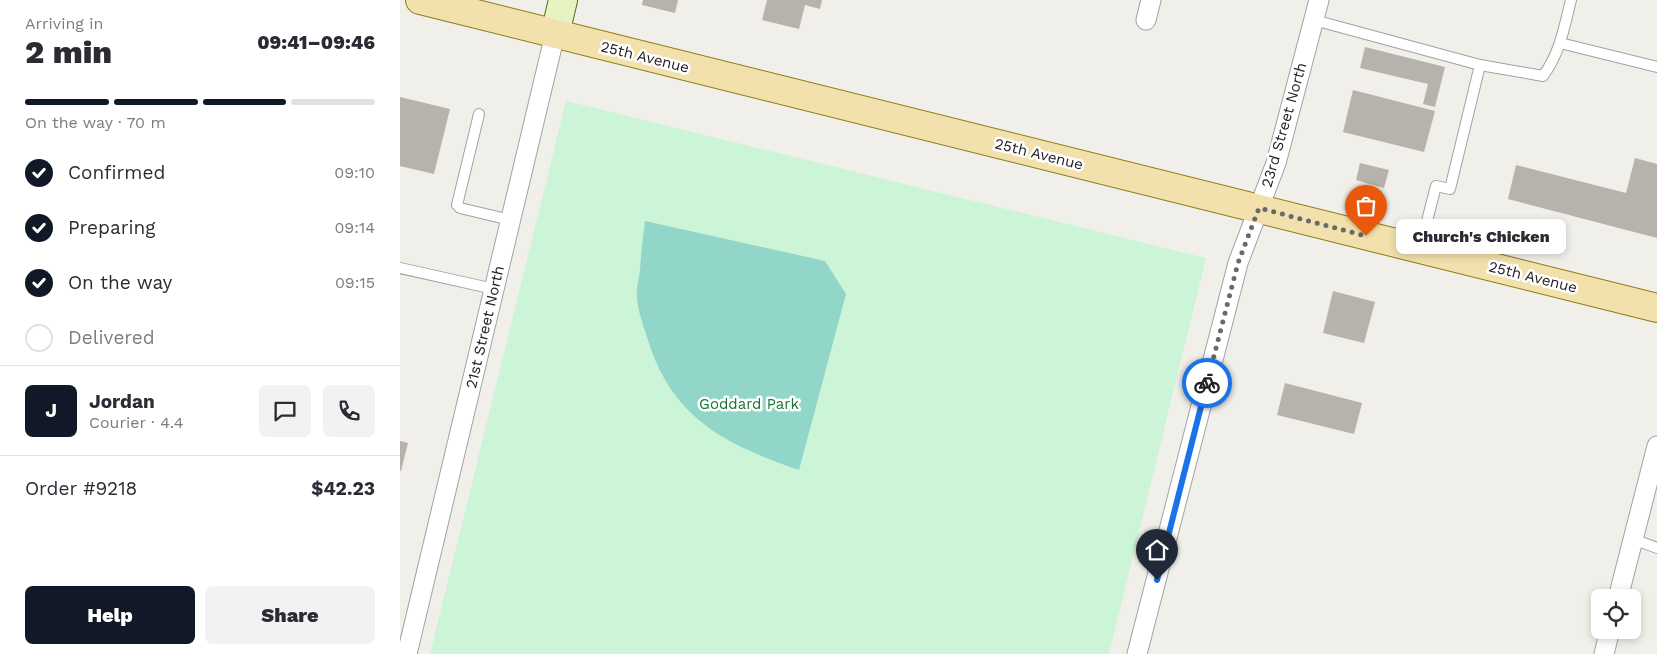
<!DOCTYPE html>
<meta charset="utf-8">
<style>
body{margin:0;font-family:"Work Sans",sans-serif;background:#f2f2f3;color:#2b2b33;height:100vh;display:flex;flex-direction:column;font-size:19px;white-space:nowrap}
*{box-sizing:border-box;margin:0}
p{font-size:16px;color:#7c7c81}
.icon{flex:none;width:28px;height:28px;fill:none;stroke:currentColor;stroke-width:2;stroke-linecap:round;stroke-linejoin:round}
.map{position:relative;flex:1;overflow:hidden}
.drawer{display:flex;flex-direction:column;background:#fff;width:400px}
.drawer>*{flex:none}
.buttons{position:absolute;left:1191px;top:589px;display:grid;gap:10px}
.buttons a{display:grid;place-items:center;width:50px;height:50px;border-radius:8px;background:#fff;box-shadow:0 2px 8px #0003;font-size:25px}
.pin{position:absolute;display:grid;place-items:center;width:42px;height:42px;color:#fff;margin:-51px -21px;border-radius:50% 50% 50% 0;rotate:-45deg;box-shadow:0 0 5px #0007}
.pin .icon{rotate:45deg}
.courier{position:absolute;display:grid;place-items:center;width:50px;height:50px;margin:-25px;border:4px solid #1a73e8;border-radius:50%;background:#fff;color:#222;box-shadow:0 1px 6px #0007}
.bubble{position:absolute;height:35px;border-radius:8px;background:#fff;box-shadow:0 2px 8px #0003;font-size:16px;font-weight:800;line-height:35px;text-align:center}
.headline em{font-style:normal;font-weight:800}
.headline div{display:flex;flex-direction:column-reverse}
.headline{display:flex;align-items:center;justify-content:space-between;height:85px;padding:0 25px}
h1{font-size:32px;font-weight:800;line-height:38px}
.bar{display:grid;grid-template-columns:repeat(4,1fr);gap:8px 5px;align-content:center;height:60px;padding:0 25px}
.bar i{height:6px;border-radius:4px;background:#e1e1e2}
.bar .current{background:#111827}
.bar p{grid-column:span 4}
.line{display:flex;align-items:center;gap:12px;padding:0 25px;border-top:1px solid #e1e1e2}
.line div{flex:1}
.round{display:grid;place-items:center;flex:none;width:52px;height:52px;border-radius:8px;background:#f2f2f3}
ol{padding:0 25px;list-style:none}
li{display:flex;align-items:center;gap:15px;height:55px}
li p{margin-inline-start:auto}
li .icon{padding:5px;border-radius:50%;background:#111827;color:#fff;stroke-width:4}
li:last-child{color:#7c7c81}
li i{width:28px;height:28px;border:2px solid #e1e1e2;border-radius:50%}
.cta{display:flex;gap:10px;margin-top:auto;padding:10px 25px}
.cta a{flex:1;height:58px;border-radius:8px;background:#111827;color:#fff;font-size:20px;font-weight:800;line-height:58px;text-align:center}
.cta a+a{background:#f2f2f3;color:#2b2b33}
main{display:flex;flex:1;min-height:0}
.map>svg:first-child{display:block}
</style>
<main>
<section class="drawer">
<div class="headline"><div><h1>2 min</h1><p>Arriving in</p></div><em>09:41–09:46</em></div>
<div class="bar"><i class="current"></i><i class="current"></i><i class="current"></i><i></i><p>On the way · 70 m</p></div>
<ol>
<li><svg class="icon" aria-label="check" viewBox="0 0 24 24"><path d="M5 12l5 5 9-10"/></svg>Confirmed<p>09:10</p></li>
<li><svg class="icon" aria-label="check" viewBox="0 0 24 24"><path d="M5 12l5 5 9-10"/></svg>Preparing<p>09:14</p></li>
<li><svg class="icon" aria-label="check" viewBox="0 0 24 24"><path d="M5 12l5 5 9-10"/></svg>On the way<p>09:15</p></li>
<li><i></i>Delivered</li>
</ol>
<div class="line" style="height:90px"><b class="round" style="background:#111827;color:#fff">J</b><div><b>Jordan</b><p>Courier · 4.4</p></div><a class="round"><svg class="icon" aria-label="chat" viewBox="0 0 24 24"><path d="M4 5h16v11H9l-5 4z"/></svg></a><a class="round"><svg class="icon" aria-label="phone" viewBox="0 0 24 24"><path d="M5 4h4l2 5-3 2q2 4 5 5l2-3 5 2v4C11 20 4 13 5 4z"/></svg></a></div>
<div class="line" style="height:65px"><div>Order #9218</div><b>$42.23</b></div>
<div class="cta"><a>Help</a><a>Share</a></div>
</section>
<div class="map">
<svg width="1257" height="654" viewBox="0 0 1257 654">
<rect width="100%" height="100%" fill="#f0efe9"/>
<polygon fill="#ccf4d7" points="166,101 806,258 709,654 30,654"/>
<path fill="#91d6c8" d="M245,221L425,261L446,294L399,470C324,444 271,418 247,337C243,324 237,309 237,296C236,288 239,279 240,270C241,254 243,237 245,221Z"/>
<g fill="#b6b2ac">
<polygon points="243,0 278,0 275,13 242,5"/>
<polygon points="367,0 422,0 420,9 405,5 399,29 362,20"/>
<polygon points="965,47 1045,67 1035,107 1023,104 1028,84 960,68"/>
<polygon points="953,90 1035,111 1024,152 943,132"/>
<polygon points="0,97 50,109 34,174 0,166"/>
<polygon points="1235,158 1257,164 1257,238 1108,199 1116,165 1226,193"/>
<polygon points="960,163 989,170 984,188 956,180"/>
<polygon points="933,291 975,302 964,343 923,333"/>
<polygon points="885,383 962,403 954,434 877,415"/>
<polygon points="0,441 8,443 1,471 0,471"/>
</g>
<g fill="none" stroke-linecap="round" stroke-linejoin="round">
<g stroke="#a2a2a2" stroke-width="12">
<g id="lane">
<path d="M914,20L1080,65L1143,76C1160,53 1164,28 1171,0"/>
<polyline points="1160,43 1257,67"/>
<polyline points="79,114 57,205 60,208 110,220"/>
<polyline points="1020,248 1036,186 1050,189 1080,65"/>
<polyline points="0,268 94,289"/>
<polyline points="1233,539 1257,548"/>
</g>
</g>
<g stroke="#a2a2a2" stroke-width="21">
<g id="street">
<polyline points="746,20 751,0"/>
<polyline points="1218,598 1257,446"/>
<polyline points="7,654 155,34"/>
<polyline points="737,654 838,263 876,163 919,0"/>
<polyline points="1204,654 1210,630"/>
</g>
</g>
<g stroke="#546e12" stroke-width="30">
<polyline id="secondary" points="155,34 163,0"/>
</g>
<g stroke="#8d7b11" stroke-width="30">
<polyline id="primary" points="20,0 1257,308"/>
</g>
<use href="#lane" stroke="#fff" stroke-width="10"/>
<use href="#street" stroke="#fff" stroke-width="19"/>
<use href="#secondary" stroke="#e8f3c4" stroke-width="28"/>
<use href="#primary" stroke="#f2e1ac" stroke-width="28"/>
</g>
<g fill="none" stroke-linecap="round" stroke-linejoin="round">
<polyline stroke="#696967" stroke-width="5" stroke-dasharray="0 9" points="807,383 838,263 859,208 966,236"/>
<polyline stroke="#1a73e8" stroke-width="6" points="757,580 807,383"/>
</g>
<g text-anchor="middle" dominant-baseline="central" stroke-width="5" stroke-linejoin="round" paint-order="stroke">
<g font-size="15" fill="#212121" stroke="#fff">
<text transform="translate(245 57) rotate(14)">25th Avenue</text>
<text transform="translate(884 125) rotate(-74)">23rd Street North</text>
<text transform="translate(639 154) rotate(14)">25th Avenue</text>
<text transform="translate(1133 277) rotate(14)">25th Avenue</text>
<text transform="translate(85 327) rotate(-77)">21st Street North</text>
</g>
<g font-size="15" fill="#197532" stroke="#fff">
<text x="349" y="404">Goddard Park</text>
</g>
</g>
</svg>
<div class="buttons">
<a><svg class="icon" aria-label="locate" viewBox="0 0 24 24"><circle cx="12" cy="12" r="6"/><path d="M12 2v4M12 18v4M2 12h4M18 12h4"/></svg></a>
</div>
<div class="pin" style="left:966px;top:236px;background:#ea580c"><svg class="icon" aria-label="bag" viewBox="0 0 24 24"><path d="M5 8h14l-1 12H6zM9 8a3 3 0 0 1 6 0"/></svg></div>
<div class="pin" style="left:757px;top:580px;background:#1f2937"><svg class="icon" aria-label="home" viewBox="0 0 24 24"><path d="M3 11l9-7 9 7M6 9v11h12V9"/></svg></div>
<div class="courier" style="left:807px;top:383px"><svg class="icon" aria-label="bike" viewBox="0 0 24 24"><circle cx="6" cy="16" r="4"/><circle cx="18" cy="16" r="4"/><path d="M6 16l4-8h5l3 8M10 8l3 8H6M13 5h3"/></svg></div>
<div class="bubble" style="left:996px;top:219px;width:170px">Church's Chicken</div>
</div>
</main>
